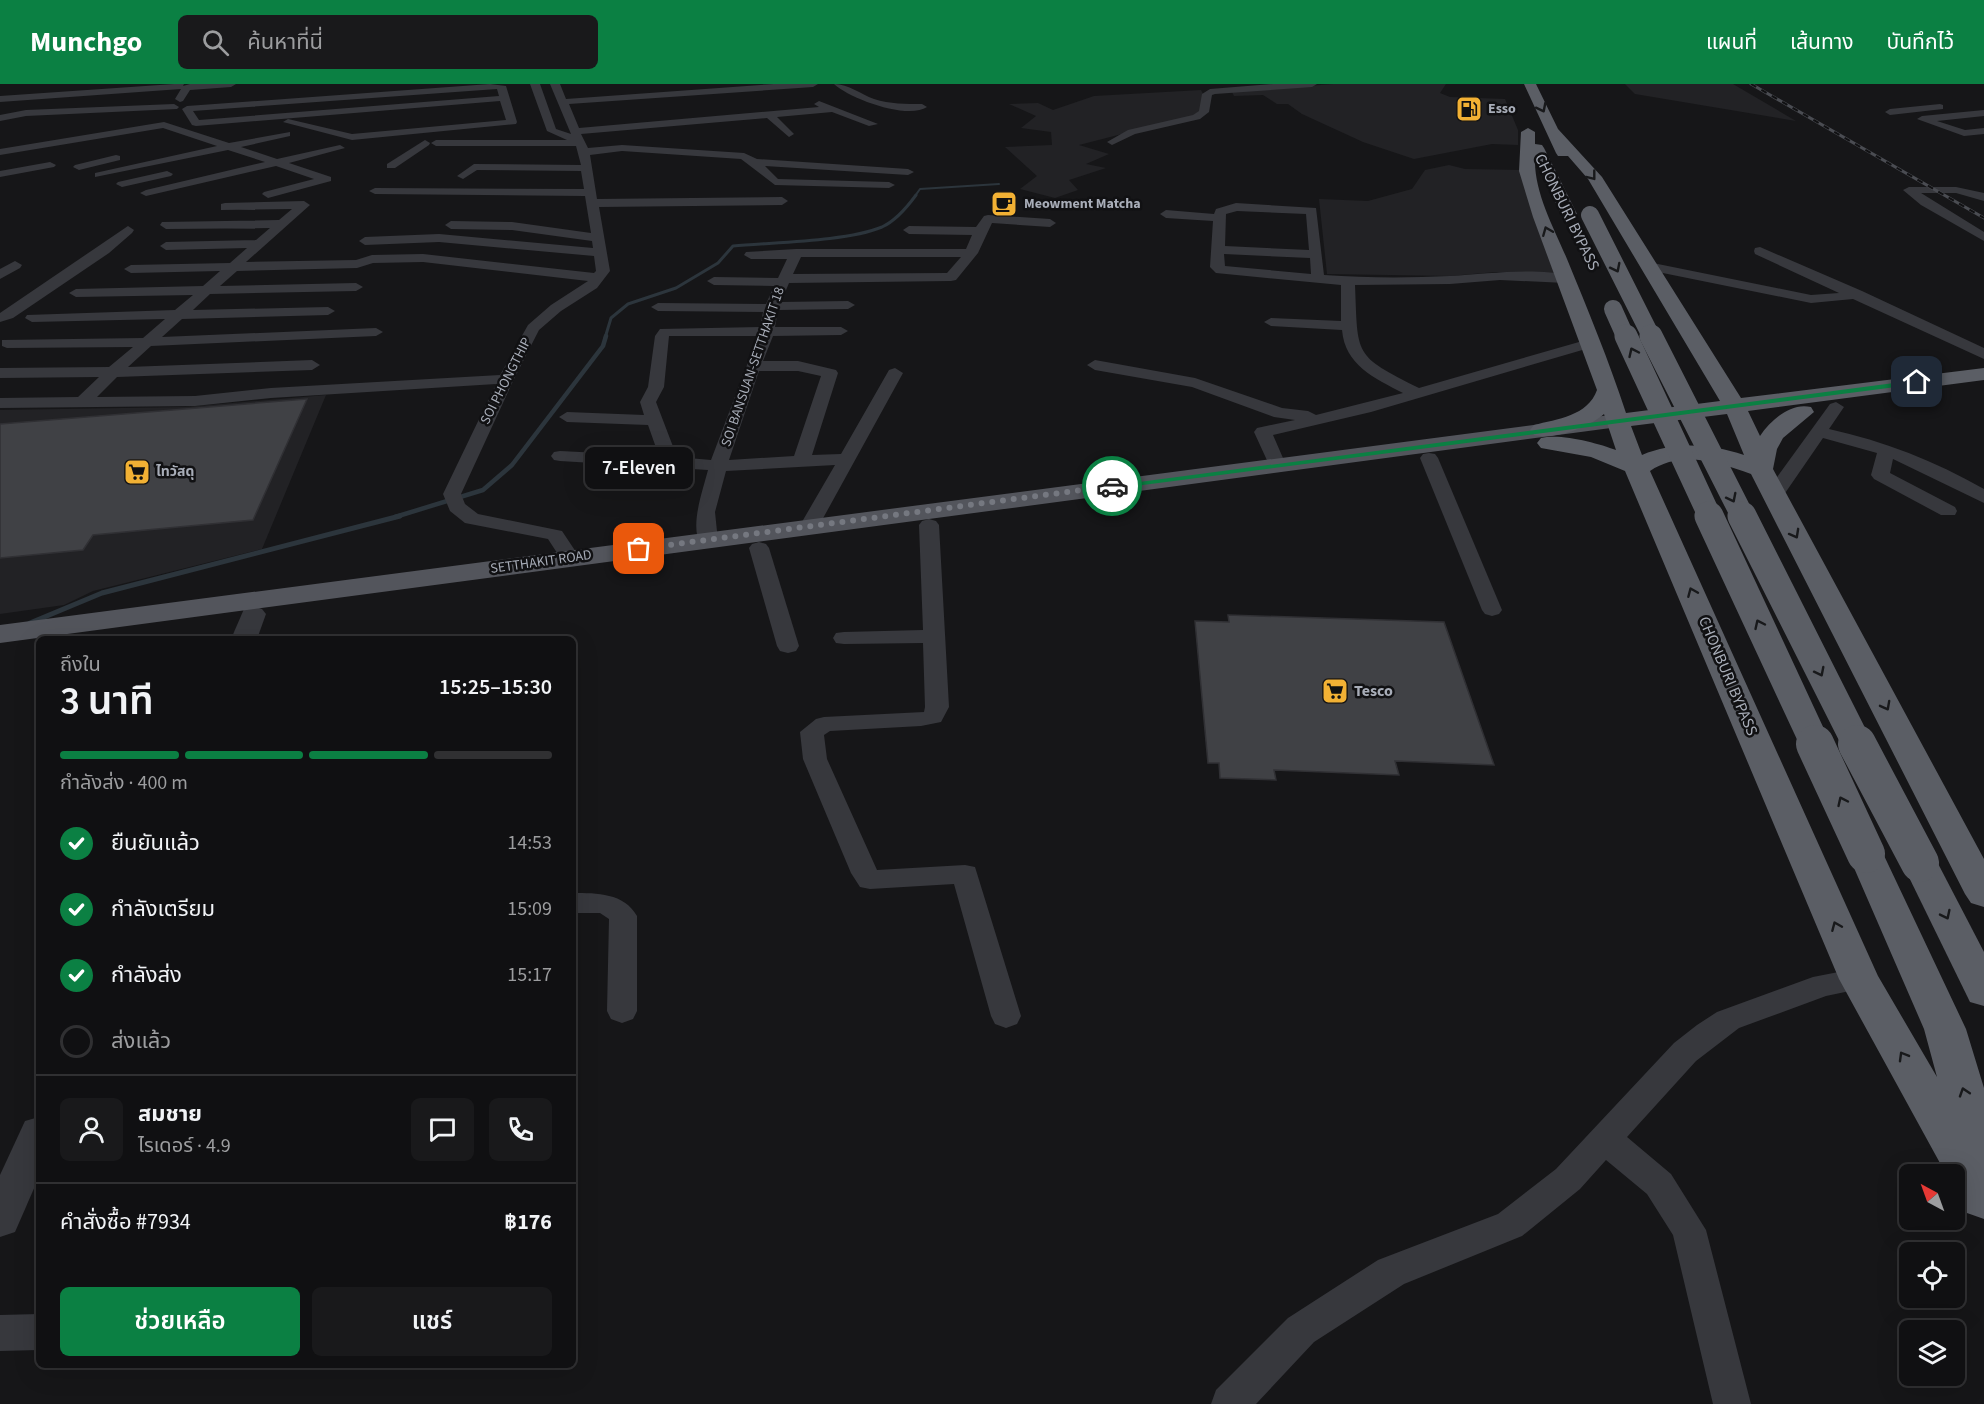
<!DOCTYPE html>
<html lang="th">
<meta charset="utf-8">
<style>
body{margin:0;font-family:"Source Sans 3","Noto Sans Thai",sans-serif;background:#19191b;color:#f1f3f6;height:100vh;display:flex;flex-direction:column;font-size:22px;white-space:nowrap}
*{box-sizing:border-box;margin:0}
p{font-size:20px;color:#9c9d9f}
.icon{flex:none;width:33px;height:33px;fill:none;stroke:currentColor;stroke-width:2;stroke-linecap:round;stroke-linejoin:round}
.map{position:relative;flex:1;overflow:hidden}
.panel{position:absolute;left:36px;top:552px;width:540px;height:732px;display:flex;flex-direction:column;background:#101012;border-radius:9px;box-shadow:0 6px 24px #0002,0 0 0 2px #303032}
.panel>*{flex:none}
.needle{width:39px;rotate:319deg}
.tools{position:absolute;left:1899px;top:1080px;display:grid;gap:12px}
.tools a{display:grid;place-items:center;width:66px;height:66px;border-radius:9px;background:#101012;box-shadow:0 6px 24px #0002,0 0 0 2px #303032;font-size:30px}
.pin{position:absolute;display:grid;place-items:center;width:51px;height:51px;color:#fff;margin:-26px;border-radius:12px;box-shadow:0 3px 9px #0006}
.courier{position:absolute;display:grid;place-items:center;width:60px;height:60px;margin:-30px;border:4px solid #0b8043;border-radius:50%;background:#fff;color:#222;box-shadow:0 2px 8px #0007}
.bubble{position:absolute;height:42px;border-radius:9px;background:#101012;box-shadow:0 6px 24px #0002,0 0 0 2px #303032;font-size:20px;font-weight:600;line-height:42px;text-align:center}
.head em{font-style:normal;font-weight:600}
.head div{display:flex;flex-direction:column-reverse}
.head{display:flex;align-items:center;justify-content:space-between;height:102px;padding:0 24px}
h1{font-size:39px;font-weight:600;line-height:45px}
.bar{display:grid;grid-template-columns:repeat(4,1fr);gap:9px 6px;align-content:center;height:72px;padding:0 24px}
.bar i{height:8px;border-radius:4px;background:#303032}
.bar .on{background:#0b8043}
.bar p{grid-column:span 4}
.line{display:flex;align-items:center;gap:15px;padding:0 24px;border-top:2px solid #303032}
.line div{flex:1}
.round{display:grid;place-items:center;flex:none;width:63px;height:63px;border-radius:9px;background:#19191b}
ol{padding:0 24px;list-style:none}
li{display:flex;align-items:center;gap:18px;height:66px}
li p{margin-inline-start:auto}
li .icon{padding:6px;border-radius:50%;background:#0b8043;color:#fff;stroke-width:4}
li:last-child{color:#9c9d9f}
li i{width:33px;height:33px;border:3px solid #303032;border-radius:50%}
.primary-button{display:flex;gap:12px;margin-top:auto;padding:12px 24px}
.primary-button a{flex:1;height:69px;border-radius:9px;background:#0b8043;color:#fff;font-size:24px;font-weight:600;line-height:69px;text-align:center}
.primary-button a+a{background:#19191b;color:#f1f3f6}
header{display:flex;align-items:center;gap:36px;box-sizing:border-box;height:84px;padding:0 30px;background:#0b8043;color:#fff}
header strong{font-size:28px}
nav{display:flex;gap:33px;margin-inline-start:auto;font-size:21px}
.search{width:420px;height:54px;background:#19191b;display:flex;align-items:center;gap:15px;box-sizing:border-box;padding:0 21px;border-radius:9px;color:#9c9d9f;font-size:22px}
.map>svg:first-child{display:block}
</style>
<header>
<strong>Munchgo</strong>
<div class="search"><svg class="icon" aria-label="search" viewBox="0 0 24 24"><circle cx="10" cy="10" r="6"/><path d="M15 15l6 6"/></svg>ค้นหาที่นี่</div>
<nav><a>แผนที่</a><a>เส้นทาง</a><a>บันทึกไว้</a></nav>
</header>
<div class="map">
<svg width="1984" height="1320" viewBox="0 0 1984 1320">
<rect width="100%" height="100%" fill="#161618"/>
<g fill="#222225">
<polygon points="1333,0 1446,0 1440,9 1450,13 1505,15 1518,46 1518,61 1492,60 1414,75 1363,58 1302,30 1288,20 1277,20 1263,11 1234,12 1232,8"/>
<polygon points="1625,0 1733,0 1796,37 1635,10"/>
<polygon points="1201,6 1203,10 1200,27 1192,32 1079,61 1109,70 1086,80 1106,84 1069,96 1078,106 1055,114 1020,105 1037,92 1005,63 1052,61 1051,48 1021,44 1036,32 1009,20 1038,19 1053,26 1094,12"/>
<polygon points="1449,81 1465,85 1522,86 1557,191 1496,188 1450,192 1327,190 1319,115 1368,117 1412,105 1425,86"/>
<polygon points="326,311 262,465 93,507 64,521 0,530 0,326 185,323"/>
</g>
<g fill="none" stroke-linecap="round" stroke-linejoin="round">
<polyline stroke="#2c353c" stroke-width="2" points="915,112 920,105 999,100"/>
<path stroke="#2c353c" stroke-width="3" d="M605,254L611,234L628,220L676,204L718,179L733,162C775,158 845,158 882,143C895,137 908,122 916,111"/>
<polyline stroke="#2c353c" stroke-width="4.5" points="395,433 483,406 512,381 603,262 606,252"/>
<polyline stroke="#2c353c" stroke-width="5" points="30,539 102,509 400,432"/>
</g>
<g fill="#404145" stroke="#303034" stroke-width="1.5">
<polygon points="307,315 253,436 93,451 83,466 0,474 0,340"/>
<polygon points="1228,531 1444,538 1494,681 1395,677 1399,691 1274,686 1276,696 1220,694 1219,679 1208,679 1195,537 1229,538"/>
</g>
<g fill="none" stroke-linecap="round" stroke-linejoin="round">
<g fill="#37383d" fill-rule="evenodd">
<polygon points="174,0 184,0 183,2 190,0 236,0 231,3 190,6 183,17 180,18 175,15 181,5 0,18 0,12"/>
<path d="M490,0L506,2L517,38L516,40L352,56L283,38L288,35L352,50L506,36L500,17L196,42L192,41L182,25L187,22ZM497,5L499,12L199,36L193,27Z"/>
<path d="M530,0H540L556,45L571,50L550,0H560L566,15L774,0H818L813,3L569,20L579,44L819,23L814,20L819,17L878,40L869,42L832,28L777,33L794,50L789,53L767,34L581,50L588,64L622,61L744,69L757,75L908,85L914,88L908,91L765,82L778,95L889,98L895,101L889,104L775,101L741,75L622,67L590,71L597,115L782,113L788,117L782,121L599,123L610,187L597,204L561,227L539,246L514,295L461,410L465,420L478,430L562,447L580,474L577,478H563L548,455L465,439L450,427L443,410L496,300L271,314L195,322L0,324V314L78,313L99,293L0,294V284L109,283L133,263L7,264L2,262V256L143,254L165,235L32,238L25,234L27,231L175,226L193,211L76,213L69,209L76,205L203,202L220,187L131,189L124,185L131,181L230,179L247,164L166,166L160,162L166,158L256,156L270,144L166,145L160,141L162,138L279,136L292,125L221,126V120L225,119L304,117L310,121L246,178L356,176L372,171L423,170L594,189L596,187L594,172L439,158L365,161L359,157L365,153L439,150L593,164L592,157L512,146L451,145L445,141L451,137L512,138L591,149L585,112L375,110L369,107L375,104L584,105L581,87L477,86L463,95L457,92L474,80L581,81L576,62H436L431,59L436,56H567L547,47ZM423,178L588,197L551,221L528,241L500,291L271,304L195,312L97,313L117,293L312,286L320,281L312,276L128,283L151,262L376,252L383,248L376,244L162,253L182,235L328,231L335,227L328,223L193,226L210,210L356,207L363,203L356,199L220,202L237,187L357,184L373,179Z"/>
<path d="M834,0C849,0 860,10 874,15C890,20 906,20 922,20L927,23C908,36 850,15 834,0Z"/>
<polygon points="1273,0 1317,0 1312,3 1215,10 1212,11 1209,28 1200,35 1135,50 1112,61 1107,58 1128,46 1193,31 1199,27 1202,10 1210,5"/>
<polygon points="174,20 179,23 177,25 26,32 0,37 0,31 26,26"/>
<polygon points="1940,20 1943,21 1943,25 1890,31 1885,28 1890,25"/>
<polygon points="1984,26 1984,32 1937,37 1965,46 1984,44 1984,50 1964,52 1917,35 1922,32"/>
<polygon points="164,38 229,59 290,48 290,52 241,63 277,75 340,61 345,64 289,79 331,93 331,97 268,114 262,110 264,108 314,95 276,82 146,112 140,109 146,106 265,78 228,66 95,93 95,89 217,62 163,44 0,71 0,65"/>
<polygon points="425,56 430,59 429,61 395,84 387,84 387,80"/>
<polygon points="116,71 120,72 120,76 79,86 73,83 75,81"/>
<polygon points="50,78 56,81 54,83 0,93 0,87"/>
<polygon points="167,87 173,90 171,92 122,103 116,100 118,98"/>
<polygon points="1909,103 1956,103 1984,109 1984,117 1956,109 1921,109 1984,148 1984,157 1921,121 1903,106"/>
<path d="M1236,119L1316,124L1324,191C1366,194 1409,194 1450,192C1487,190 1535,183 1571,192L1573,195L1571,198L1566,199L1500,196L1450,200L1355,201C1358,272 1353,271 1419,304L1586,256H1596L1599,259L1596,262L1371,328L1273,351L1286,381L1283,385H1271L1254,348L1257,344L1295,336L1274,333L1192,303L1095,286L1087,281L1095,276L1195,294L1282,324L1308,327L1316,331L1403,309C1374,294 1345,281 1342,246L1271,242L1264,238L1271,234L1341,237V201L1216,189L1210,183L1213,137L1166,134L1160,130L1166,126L1214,130L1216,125ZM1237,127L1306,130L1309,166L1225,162L1226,130ZM1224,170L1310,174L1311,190L1225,182Z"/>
<path d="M988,131L1050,135L1056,139L1050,143L992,139L978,169L956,196L951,197L789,199L781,218L848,217L855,221L848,225L778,226L775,243H841L848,247L841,251L773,252L763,277H798L836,286L838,289L812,371L841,370L889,286L895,284L903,289L816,447H802L799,443L835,381L726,387L715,428L718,457L715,461H701C689,443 703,406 708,386L560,377L554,376L551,372L554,368L560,367L659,372L648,341L567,338L559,333L567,328L644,331L640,318L648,303L655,252L660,245L760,243L763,228L658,227L651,223L658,219L766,220L774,202L714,201L707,197L714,193L778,194L787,175H751L744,171L746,168L796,165H966L972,151L909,150L903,146L909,142L976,143L984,132ZM801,173H961L947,189L793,190ZM669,252H758L711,376L677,373L656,318L664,303ZM759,287H798L821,292L794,372L729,376Z"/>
<polygon points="128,142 134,146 132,149 109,169 13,234 0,238 0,229"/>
<polygon points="1760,163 1862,207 1984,264 1984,275 1853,215 1811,219 1648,186 1641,182 1648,178 1811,211 1839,209 1755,170 1754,167 1755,164"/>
<polygon points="15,177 22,181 20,184 0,195 0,185"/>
<path d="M1836,318L1844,323L1829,345C1884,357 1935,377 1984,405V419L1893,375L1890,389L1955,423L1957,427L1955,431H1941L1874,395L1871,391L1877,369L1823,354L1781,415H1767L1765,411L1767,407L1830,320Z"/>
<polygon points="1429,369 1435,370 1438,374 1502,526 1499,530 1492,532 1485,530 1482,526 1420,374 1423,370"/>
<polygon points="929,435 936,437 939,441 949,623 941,638 921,642 830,647 824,651 827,675 877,786 965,781 975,783 1021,932 1017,940 1006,944 995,940 991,932 954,800 870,805 860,803 851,789 803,675 800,648 816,635 824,633 924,628 925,623 923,559 844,560 836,559 833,554 836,549 844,548 923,546 919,441 922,437"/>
<polygon points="759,458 766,460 769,464 799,562 796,567 788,569 780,567 777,562 749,464 752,460"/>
<path d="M573,809C597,809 624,809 637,832V927L633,935L622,939L611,935L607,927L609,835L600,829H573Z"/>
<polygon points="1859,884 1869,887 1874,895 1869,903 1826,912 1739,944 1696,977 1627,1053 1671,1090 1706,1146 1751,1320 1713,1320 1673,1151 1647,1110 1606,1076 1580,1105 1522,1152 1404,1200 1314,1258 1256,1320 1211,1320 1216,1306 1288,1234 1378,1176 1498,1130 1556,1085 1674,959 1697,941 1717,928 1813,893"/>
<polygon points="39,1230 39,1266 0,1267 0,1231"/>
</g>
<g fill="#37383d" fill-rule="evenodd">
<polygon points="253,522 262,525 266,530 257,555 231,555 244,525"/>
<polygon points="39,1033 39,1093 15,1148 0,1153 0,1091 25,1037"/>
</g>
<polygon fill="#53555c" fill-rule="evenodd" points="1618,330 1626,332 1630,337 1626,342 0,559 0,541"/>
<g fill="#5b5e65" fill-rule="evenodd">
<path d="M1524,0H1536L1558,45L1602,93L1741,314L1984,284V296L1748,327L1760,352C1771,336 1791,318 1811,323L1814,328L1783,354L1777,365L1773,385L1984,775V823L1971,819L1965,810L1751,390C1718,378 1681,366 1650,387L1878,892L1937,993L1924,945L1848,770L1853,761L1866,758L1879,761L1966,945L1984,1004V1135L1967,1129L1954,1105V1090H1946L1839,895L1625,387L1591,373L1541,364L1537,359L1541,354C1560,349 1598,359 1616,366L1604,330C1588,344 1554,356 1534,351L1530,346L1534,341C1557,335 1588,332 1597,306L1533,133L1519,87L1521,48L1528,44L1535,48V60L1542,61L1544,64L1577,130L1575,134H1563L1535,75C1534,108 1554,144 1567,175C1588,226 1609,277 1626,329L1720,317L1588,95L1568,72H1558L1556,69ZM1727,330L1744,371C1709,360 1676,357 1642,371L1631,342Z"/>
<polygon points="1920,766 1933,770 1984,868 1984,922 1970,918 1902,779 1907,770"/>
</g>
<g stroke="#4a4c52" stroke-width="3">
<polyline id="rail" points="1751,0 1984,134"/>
</g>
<use href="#rail" stroke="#111113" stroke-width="2" stroke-dasharray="6" stroke-linecap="butt"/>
<g stroke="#5b5e65" stroke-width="18">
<polyline points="1590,131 1652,254"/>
<polyline points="1613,225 1626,254"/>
</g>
<g stroke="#5b5e65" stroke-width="23">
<polyline points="1626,252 1710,433"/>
<polyline points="1651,252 1743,433"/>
</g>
<g stroke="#5b5e65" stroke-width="29">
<polyline points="1709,432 1816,662"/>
<polyline points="1742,432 1858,662"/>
</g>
<g stroke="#5b5e65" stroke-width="38">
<polyline points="1815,660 1866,770"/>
<polyline points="1857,660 1920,779"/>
</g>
</g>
<defs><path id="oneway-chevron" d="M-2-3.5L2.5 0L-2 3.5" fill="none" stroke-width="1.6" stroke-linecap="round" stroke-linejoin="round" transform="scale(1.5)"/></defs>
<g stroke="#18191b">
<use href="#oneway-chevron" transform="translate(1542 24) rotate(63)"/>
<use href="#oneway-chevron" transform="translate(1592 92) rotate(52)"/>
<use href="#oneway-chevron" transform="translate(1547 147) rotate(-112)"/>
<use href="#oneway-chevron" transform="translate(1616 184) rotate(63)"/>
<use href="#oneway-chevron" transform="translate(1633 268) rotate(-115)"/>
<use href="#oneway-chevron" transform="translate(1732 414) rotate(63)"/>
<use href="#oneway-chevron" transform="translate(1795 450) rotate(61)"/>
<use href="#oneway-chevron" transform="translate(1692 508) rotate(-113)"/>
<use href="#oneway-chevron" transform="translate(1759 540) rotate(-115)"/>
<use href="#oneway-chevron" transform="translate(1820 588) rotate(63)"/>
<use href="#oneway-chevron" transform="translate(1886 622) rotate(62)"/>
<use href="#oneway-chevron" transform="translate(1842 717) rotate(-115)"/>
<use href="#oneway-chevron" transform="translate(1946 831) rotate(64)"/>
<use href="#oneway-chevron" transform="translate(1836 842) rotate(-113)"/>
<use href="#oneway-chevron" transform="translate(1903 972) rotate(-120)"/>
<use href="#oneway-chevron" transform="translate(1964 1008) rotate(-108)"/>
</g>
<polygon fill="#0b8043" points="1917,296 1919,300 1112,405 1109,402"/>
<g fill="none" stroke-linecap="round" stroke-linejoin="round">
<polyline stroke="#757880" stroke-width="6" stroke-dasharray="0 10.8" points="639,465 1112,402"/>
</g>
<defs>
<g id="fuel-square" transform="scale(1.35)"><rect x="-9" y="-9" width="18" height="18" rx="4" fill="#f2b134" stroke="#111113"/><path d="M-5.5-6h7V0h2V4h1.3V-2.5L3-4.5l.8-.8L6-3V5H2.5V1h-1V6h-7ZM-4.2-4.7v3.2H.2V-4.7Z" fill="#111"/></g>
<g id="cafe-square" transform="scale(1.35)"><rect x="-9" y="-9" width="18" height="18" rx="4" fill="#f2b134" stroke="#111113"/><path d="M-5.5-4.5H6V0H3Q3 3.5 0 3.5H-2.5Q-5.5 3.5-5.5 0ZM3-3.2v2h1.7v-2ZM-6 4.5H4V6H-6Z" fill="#111"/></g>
<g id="supermarket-square" transform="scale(1.35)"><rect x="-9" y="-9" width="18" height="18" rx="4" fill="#f2b134" stroke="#111113"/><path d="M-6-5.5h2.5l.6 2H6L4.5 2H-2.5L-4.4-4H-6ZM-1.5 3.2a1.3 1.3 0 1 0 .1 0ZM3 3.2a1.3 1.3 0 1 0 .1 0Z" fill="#111"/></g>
</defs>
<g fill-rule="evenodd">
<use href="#fuel-square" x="1469" y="25"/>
<use href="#cafe-square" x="1004" y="120"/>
<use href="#supermarket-square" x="137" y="388"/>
<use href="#supermarket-square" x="1335" y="607"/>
</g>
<g text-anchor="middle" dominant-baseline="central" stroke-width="5" stroke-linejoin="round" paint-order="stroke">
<g font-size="14" font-weight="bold" fill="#a8adb8" stroke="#111113" text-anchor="start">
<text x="1488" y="25">Esso</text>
<text x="1024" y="120">Meowment Matcha</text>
<text x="156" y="388">ไทวัสดุ</text>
</g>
<g font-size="14" fill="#a8adb8" stroke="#111113">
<text transform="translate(753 283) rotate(-71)">SOI BANSUAN-SETTHAKIT 18</text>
<text transform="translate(506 297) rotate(-63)">SOI PHONGTHIP</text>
<text transform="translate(541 478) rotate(-8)">SETTHAKIT ROAD</text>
</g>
<g font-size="16" fill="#a8adb8" stroke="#111113">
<text transform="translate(1567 128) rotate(64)">CHONBURI BYPASS</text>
<text transform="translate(1728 592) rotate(67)">CHONBURI BYPASS</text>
</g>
<g font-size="16" font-weight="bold" fill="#a8adb8" stroke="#111113" text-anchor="start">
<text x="1354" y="607">Tesco</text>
</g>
</g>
</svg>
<div class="tools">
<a><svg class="needle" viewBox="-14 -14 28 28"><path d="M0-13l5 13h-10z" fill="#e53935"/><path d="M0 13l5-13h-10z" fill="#9c9d9f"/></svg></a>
<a><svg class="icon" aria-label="locate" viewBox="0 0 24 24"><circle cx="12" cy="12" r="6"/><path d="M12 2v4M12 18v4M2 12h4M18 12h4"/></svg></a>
<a><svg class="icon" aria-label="layers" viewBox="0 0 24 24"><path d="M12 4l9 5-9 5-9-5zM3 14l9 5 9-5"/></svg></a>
</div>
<div class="pin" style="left:639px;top:465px;background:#ea580c"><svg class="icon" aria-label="bag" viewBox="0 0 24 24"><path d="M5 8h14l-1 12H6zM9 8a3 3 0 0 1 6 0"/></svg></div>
<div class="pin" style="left:1917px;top:298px;background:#1f2937"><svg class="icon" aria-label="home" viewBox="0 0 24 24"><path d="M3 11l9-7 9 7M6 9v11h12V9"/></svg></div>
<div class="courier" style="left:1112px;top:402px"><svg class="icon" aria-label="car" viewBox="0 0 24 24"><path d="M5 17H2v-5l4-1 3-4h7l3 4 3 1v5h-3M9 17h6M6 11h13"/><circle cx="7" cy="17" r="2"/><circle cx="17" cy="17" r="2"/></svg></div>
<div class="bubble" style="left:585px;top:363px;width:108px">7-Eleven</div>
<section class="panel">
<div class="head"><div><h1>3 นาที</h1><p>ถึงใน</p></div><em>15:25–15:30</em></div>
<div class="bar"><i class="on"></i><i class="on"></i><i class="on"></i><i></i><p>กำลังส่ง · 400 m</p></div>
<ol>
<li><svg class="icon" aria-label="check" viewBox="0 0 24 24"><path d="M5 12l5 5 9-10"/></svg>ยืนยันแล้ว<p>14:53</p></li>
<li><svg class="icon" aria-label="check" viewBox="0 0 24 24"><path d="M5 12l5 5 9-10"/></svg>กำลังเตรียม<p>15:09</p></li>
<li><svg class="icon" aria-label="check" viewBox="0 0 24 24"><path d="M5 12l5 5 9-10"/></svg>กำลังส่ง<p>15:17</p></li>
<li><i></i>ส่งแล้ว</li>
</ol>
<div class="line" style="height:108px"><a class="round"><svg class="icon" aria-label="person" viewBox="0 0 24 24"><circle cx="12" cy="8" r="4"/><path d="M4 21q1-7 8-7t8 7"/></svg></a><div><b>สมชาย</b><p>ไรเดอร์ · 4.9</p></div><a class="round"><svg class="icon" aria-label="chat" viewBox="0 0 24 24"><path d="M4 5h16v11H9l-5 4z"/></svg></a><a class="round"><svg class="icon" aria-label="phone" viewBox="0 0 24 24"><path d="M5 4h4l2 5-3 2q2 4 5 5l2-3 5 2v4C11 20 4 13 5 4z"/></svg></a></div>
<div class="line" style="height:78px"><div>คำสั่งซื้อ #7934</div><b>฿176</b></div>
<div class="primary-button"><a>ช่วยเหลือ</a><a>แชร์</a></div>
</section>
</div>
